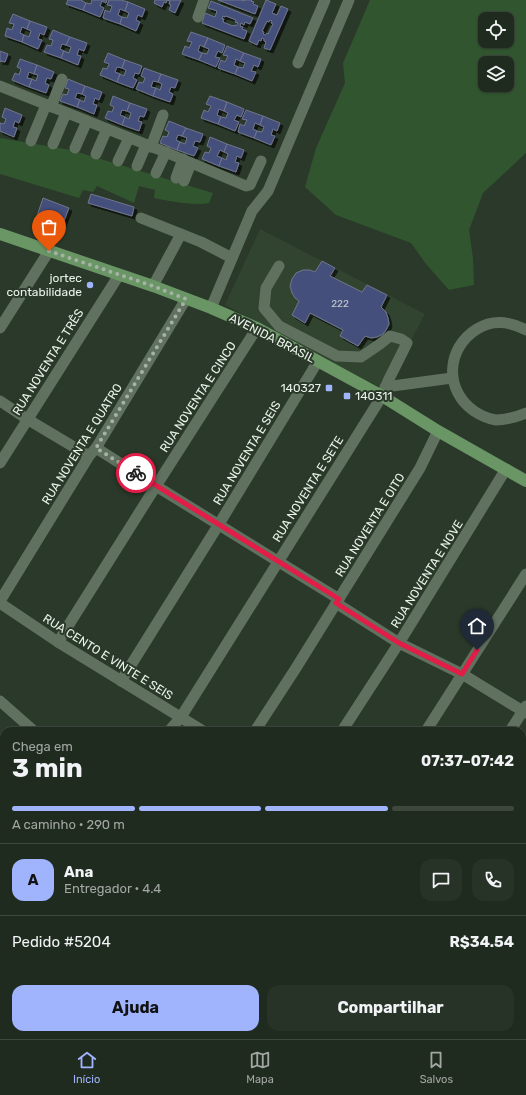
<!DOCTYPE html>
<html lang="pt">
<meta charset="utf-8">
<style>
body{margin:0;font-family:Rubik,sans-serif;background:#283328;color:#f1f3f6;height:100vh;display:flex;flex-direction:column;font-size:15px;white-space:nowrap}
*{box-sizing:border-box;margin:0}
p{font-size:13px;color:#a2a7a4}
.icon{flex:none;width:22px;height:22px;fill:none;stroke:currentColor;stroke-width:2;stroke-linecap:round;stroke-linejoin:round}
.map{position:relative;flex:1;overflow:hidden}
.panel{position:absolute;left:0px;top:727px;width:526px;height:312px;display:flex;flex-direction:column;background:#202b1f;border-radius:12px 12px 0 0;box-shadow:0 1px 3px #0004,0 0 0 1px #3d473d}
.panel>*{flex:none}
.tools{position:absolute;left:478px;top:12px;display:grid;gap:8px}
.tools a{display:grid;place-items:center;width:36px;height:36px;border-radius:8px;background:#202b1f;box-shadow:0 1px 3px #0004,0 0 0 1px #3d473d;font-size:20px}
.pin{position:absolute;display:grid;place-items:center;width:34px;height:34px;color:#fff;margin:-41px -17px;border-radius:50% 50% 50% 0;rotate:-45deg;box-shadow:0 0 4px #0007}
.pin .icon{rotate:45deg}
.courier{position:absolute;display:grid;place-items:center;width:40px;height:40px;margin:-20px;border:3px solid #e11d48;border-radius:50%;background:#fff;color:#222;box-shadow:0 1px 5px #0007}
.overview em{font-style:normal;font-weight:700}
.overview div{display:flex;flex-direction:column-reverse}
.overview{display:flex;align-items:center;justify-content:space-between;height:68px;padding:0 12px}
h1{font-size:26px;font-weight:700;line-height:30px}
.bar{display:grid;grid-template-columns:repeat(4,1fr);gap:6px 4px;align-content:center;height:48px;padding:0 12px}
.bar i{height:5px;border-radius:3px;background:#3d473d}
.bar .active{background:#a0b3fd}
.bar p{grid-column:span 4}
.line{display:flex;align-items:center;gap:10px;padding:0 12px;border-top:1px solid #3d473d}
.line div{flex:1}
.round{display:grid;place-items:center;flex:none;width:42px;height:42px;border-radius:12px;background:#283328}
.primary-button{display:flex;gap:8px;margin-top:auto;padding:8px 12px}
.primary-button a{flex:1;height:46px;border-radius:12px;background:#a0b3fd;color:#111;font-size:16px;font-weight:700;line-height:46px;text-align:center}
.primary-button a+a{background:#283328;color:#f1f3f6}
.dock{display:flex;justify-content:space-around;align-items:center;height:56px;border-top:1px solid #3d473d;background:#202b1f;font-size:11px;color:#a2a7a4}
.dock a{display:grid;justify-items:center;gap:2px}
.dock .active{color:#a0b3fd}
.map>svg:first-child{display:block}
</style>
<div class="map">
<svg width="526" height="1039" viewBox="0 0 526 1039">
<defs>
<filter id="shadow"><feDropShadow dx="3" dy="3" stdDeviation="0" flood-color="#0009"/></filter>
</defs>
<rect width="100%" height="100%" fill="#2a3929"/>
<polygon fill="#31442f" points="260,229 425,314 385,390 225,305"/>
<g fill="#31552f" fill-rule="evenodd">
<path d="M370,0H526V153L483,193L469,230L473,258L474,285L449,290L426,264L411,243L336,215L305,187L316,148L345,83L343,63ZM485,19H507V41H485ZM485,63H507V85H485Z"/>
<path d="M0,138L71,150L213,193L209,203C192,206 170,201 154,198L155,190L139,186L134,203L97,186L93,192L83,190L79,198L0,174Z"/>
</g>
<g fill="#454f7c" stroke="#70768c" fill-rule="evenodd" filter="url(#shadow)">
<polygon points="68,0 82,0 82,1 86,3 83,10 66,4"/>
<polygon points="92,0 107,0 106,3 102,1 100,6 104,8 100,17 83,10 86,3 91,4"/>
<polygon points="109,0 121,0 128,2 125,11 120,9 118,15 122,17 120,24 103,18 105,10 110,12 112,6 107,5"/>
<polygon points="155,0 181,0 175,13 169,10 171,5 169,4 170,1 167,0 166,3 164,2 162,7 154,3"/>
<polygon points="218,0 241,0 244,1 245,0 252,0 251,1 254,2 253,4 258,6 255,14"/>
<path d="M266,0L276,4L272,13L277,15L281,6L288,9L270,50L264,48L266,42L264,41V39L262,38L261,41L259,40L257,45L249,41ZM270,20L272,21L271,23L273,24L268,34L267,33L265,35L263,34L264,32L262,31L267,21L269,22Z"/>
<path d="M211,1L253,18L250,24L245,22L244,25L241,23L240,26L243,27L242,29L247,31L244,39L202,23L205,13L215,17L217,11L208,8ZM223,16L225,17L226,16L236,20L235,22L238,23L236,26L234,25L233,26L223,22L224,19H222Z"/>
<polygon points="128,2 145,9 142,17 138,15 136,20 140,22 136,31 120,24 122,17 127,18 129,13 125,11"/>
<polygon points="13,14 30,21 27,29 22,27 20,33 24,35 22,42 5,36 7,28 12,30 14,24 9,23"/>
<polygon points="30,21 47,27 44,35 40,33 38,39 42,40 38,49 22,42 24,35 29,37 31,31 27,29"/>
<polygon points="53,30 70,37 66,45 62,44 60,49 64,51 61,58 44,52 47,45 51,46 53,40 49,39"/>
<polygon points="191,32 208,38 204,47 200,45 198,51 202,53 199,60 182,54 185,46 189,48 192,42 187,41"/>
<polygon points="70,37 87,43 84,51 79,49 77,55 81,56 78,65 61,58 64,51 69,53 71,47 66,45"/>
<polygon points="208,38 225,45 222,53 218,51 215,57 220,58 216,67 199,60 202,53 207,54 209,49 204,47"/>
<polygon points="227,46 244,53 240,61 236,59 234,65 238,67 235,74 218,68 221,60 225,62 228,56 223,55"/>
<polygon points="0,51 8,54 5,62 1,61 0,62"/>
<polygon points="108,53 125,60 122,68 117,67 115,72 120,74 117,82 100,75 103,68 107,69 109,64 104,62"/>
<polygon points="244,53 261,59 258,67 254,65 251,71 256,72 252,81 235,74 238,67 243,68 245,63 240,61"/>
<polygon points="20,59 37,65 34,74 29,72 27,78 32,79 29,87 12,80 15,73 19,75 21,69 17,67"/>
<polygon points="125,60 142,66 139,74 135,73 133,78 137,80 133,88 117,82 120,74 124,76 126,70 122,68"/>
<polygon points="37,65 54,72 51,79 47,78 45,83 49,85 46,93 29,87 32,79 36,81 38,75 34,74"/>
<polygon points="144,68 161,74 158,82 153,81 151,87 156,88 153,96 136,89 139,82 143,83 145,78 141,76"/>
<polygon points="161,74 178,80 175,88 171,87 169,92 173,94 170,102 153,96 156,88 160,90 162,84 158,82"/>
<polygon points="68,79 85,86 82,94 77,93 75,98 80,100 77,107 60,101 63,94 67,95 69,89 65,88"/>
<polygon points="85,86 102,92 99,100 95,98 93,104 97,105 94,114 77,107 80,100 84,102 86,96 82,94"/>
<polygon points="113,96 130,103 127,111 122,110 120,115 125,117 122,125 105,118 108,111 112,112 114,107 110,105"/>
<polygon points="210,96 227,102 224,111 219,109 217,115 221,117 218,124 201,118 204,110 208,112 211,106 206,104"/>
<polygon points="227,102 244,109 241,117 237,115 234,120 239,122 235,131 218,124 221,117 226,118 228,113 224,111"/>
<polygon points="130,103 147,109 144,117 140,116 138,121 142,122 139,131 122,125 125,117 129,119 131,113 127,111"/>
<polygon points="5,108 22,115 19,123 15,121 13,127 17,128 14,137 0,131 0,123 4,124 6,119 2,117"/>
<polygon points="246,110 263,116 260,125 255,123 253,129 257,131 254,138 238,132 240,124 244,126 247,120 242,119"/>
<polygon points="263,116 280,123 277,131 273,129 271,135 275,136 271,145 254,138 257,131 262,132 264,127 260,125"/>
<polygon points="169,121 186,128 182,136 178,135 176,140 180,142 177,150 160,143 163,136 167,137 169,132 165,130"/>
<polygon points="186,128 203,134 200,142 195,141 193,146 198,148 194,156 177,150 180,142 185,144 187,138 182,136"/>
<polygon points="210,137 227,144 224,152 220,150 217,156 222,158 219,166 202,159 205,152 209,153 211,148 207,146"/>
<polygon points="227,144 244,150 241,158 237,156 235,162 239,163 236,172 219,166 222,158 226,160 228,154 224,152"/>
<polygon points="91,194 134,207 132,216 88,203"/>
<polygon points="43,198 69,208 62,226 37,216"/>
<polygon points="322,261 335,268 330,276 362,292 367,285 387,295 381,307 386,312 388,318 389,324 386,330 383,334 377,337 371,338 365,336 358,346 340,336 343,330 310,313 305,323 292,315 299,301 295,298 292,293 290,286 292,279 296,273 303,270 310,270 315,272"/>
<polygon points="4,906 4,938 0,934 0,932 2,929 0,927 0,911"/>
<polygon points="13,1035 21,1035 24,1038 23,1039 9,1039"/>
<polygon points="29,1035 47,1035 43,1039 29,1039 31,1037"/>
<polygon points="165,1035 179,1035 175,1039 162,1039"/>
<polygon points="197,1035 228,1035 229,1037 227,1039 197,1039 195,1037"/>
<polygon points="278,1035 310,1035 306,1039 290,1039 288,1037 287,1039 282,1039"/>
<polygon points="329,1035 363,1035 359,1039 340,1038 333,1039"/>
</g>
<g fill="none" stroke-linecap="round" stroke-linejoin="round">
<g stroke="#61715f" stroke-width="11">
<polyline points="198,17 204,0"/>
<polyline points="298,63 325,0"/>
<polyline points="0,86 170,154 246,186 250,185 261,161"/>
<polyline points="51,107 62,79"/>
<polyline points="31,141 46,105"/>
<polyline points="53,144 66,113"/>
<polyline points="151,147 163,115"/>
<polyline points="75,148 87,121"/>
<polyline points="96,154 107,129"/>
<polyline points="118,161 129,138"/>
<polyline points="137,166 146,145"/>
<polyline points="156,173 166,152"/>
<polyline points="176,178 183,159"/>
<polyline points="184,181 191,163"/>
<polyline points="141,218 201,242 232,258"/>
<polyline points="153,286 181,234"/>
<polyline points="211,308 252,211 268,191 349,0"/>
<polyline points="0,328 49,251"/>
<path d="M526,330C509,321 493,319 477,329C446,348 444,390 474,411C480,415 489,419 496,420C507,420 516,417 526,413"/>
<polyline points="385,387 452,378"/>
<polyline points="0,401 27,419 89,456"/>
<polyline points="96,448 156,486 339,599"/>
<polyline points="0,463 119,275"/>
<polyline points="0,601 89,456 96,448 186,299"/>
<polyline points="0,603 58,642 203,731"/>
<polyline points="336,603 399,643 462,674 526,713"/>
<polyline points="58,642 156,486 257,328"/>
<polyline points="121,681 219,524 318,361"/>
<polyline points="0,701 34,731"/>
<polyline points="169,731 181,717 382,396 388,381 407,343 401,339 390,336 380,344 361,357 337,356 279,326 264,308 266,288 279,266"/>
<polyline points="255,731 296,668 420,468 438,431"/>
<polyline points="342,731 399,643 506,469"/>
<polyline points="426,731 526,574"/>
<polyline points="510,731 526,706"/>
<polyline points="0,789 4,784"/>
<polyline points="522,848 526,841"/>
<polyline points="0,894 4,890"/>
<polyline points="522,929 526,931"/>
<polyline points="0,962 4,958"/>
<polyline points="0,1031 4,1027"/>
<polyline points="72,1035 76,1039"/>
<polyline points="146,1035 150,1039"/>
<polyline points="236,1035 240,1039"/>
<polyline points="324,1035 328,1039"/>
<polyline points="59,1039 63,1035"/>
<polyline points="124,1039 127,1035"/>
<polyline points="189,1039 193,1035"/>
<polyline points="257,1039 261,1035"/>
<polyline points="389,1039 393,1035"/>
</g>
<polyline stroke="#6a9666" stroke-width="12" points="0,234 153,286 211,308 257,328 382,396 438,431 526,481"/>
</g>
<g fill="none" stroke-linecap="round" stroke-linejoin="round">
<polyline stroke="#a6b2a5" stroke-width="4" stroke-dasharray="0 7.2" points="49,251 153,286 186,299 96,448 136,473"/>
<polyline stroke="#e11d48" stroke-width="5" points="136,473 339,599 336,603 399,643 462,674 477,650"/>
</g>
<g fill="#a0b3fd" stroke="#2a3929" stroke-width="1.5">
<circle cx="90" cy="285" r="4"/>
<rect x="325" y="384" width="8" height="8" rx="2"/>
<rect x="343" y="392" width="8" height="8" rx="2"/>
</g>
<g text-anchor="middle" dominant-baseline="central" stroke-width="4" stroke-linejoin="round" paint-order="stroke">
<g font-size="10" fill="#c0cacd">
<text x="340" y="304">222</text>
</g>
<g font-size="12" fill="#e9f3e8" stroke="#2a3929" text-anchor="end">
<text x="82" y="278">jortec<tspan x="82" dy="14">contabilidade</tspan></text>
<text x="321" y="388">140327</text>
<text x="355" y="396" text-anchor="start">140311</text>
</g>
<g font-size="12" fill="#e9f3e8" stroke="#2a3929">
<text transform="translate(272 338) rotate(27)">AVENIDA BRASIL</text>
<text transform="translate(48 362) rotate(-58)">RUA NOVENTA E TRÊS</text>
<text transform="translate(198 397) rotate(-57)">RUA NOVENTA E CINCO</text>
<text transform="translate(82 444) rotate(-58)">RUA NOVENTA E QUATRO</text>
<text transform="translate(247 453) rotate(-59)">RUA NOVENTA E SEIS</text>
<text transform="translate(308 489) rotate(-58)">RUA NOVENTA E SETE</text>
<text transform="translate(370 525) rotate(-58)">RUA NOVENTA E OITO</text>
<text transform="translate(427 574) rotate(-58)">RUA NOVENTA E NOVE</text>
<text transform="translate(108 657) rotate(32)">RUA CENTO E VINTE E SEIS</text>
</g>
</g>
</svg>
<div class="tools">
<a><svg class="icon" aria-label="locate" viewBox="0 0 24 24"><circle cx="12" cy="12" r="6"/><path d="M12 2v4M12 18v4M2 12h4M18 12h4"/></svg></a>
<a><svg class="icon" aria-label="layers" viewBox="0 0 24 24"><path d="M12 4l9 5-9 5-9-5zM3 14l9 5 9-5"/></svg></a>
</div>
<div class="pin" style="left:49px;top:251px;background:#ea580c"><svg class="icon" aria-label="bag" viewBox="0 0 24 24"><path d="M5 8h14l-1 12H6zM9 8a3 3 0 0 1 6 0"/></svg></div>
<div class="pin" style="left:477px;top:650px;background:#1f2937"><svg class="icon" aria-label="home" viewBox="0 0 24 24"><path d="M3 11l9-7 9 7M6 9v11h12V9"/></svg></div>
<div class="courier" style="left:136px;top:473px"><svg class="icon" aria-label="bike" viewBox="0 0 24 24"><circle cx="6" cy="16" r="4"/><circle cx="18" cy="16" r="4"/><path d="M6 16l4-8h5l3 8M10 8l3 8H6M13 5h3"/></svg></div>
<section class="panel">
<div class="overview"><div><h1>3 min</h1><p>Chega em</p></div><em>07:37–07:42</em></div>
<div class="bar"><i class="active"></i><i class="active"></i><i class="active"></i><i></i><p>A caminho · 290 m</p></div>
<div class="line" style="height:72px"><b class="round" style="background:#a0b3fd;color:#111">A</b><div><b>Ana</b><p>Entregador · 4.4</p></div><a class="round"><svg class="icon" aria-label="chat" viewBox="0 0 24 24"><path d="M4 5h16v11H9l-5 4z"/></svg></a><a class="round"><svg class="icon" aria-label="phone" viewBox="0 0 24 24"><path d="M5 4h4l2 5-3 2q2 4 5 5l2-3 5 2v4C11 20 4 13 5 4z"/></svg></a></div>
<div class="line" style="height:52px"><div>Pedido #5204</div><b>R$34.54</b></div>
<div class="primary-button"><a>Ajuda</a><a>Compartilhar</a></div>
</section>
</div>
<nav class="dock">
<a class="active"><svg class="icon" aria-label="home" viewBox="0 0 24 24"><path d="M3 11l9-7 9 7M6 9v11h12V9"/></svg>Início</a>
<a><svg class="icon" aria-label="map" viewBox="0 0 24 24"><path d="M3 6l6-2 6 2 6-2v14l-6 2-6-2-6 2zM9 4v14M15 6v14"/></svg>Mapa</a>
<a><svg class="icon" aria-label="saved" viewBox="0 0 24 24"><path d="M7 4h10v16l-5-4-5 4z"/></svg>Salvos</a>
</nav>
